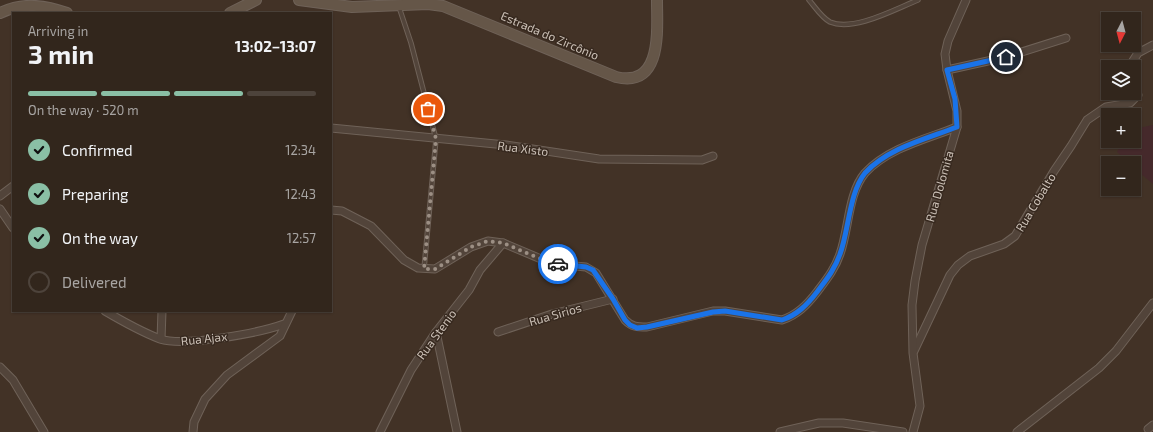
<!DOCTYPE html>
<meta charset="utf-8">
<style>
body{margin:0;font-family:"Exo 2",sans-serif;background:#3a2e25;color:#f1f3f6;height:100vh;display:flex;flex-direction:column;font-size:15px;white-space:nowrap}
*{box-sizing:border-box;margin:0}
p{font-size:13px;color:#a8a5a3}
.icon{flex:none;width:22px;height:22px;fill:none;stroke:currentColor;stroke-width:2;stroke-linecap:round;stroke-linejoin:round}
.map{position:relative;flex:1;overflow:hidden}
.side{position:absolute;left:12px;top:12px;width:320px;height:300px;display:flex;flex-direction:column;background:#32261c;border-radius:0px;box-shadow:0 1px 3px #0004,0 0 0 1px #4d433b}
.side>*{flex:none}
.needle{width:26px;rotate:186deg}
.tools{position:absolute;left:1101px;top:12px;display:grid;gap:8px}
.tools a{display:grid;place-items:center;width:40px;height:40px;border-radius:0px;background:#32261c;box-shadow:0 1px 3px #0004,0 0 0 1px #4d433b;font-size:20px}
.pin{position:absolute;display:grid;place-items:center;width:34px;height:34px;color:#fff;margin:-17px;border:2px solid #fff;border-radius:50%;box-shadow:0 1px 4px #0007}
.courier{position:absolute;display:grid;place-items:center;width:40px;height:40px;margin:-20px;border:3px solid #1a73e8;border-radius:50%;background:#fff;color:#222;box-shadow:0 1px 5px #0007}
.head em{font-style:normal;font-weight:700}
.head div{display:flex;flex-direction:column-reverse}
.head{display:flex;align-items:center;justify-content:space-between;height:68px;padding:0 16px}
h1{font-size:26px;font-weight:700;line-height:30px}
.bar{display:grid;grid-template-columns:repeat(4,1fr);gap:6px 4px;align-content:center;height:48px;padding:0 16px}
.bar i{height:5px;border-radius:3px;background:#4d433b}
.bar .current{background:#8abfa5}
.bar p{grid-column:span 4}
ol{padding:0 16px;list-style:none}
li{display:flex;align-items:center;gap:12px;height:44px}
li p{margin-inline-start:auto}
li .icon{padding:4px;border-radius:50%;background:#8abfa5;color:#111;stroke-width:4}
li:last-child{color:#a8a5a3}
li i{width:22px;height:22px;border:2px solid #4d433b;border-radius:50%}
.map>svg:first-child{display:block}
</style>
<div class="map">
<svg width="1153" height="432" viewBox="0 0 1153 432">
<rect width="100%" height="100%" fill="#423226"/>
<polygon fill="#45292b" points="1153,125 1153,184 1134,168 1134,163 1129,163 1117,152 1123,141 1134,141 1134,129"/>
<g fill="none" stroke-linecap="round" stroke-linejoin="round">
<g stroke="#6f6258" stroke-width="5.5">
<g id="lane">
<path d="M809,0C815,7 822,18 830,22C854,32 895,9 918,0"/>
<polyline points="399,7 411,43 436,139 424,269"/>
</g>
</g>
<g stroke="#6f6258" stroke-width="9">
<g id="street">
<polyline points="1129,67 1138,53 1153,45"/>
<polyline points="947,70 1006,57 1066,38"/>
<polyline points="1123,105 1125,93"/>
<polyline points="331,128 506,145 599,159 702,160 713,156"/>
<polyline points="0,196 13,186"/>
<polyline points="0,209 13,228"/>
<path d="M331,210L342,211L371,226L404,260L418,268L435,269L471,247L488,241L503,243L553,264L586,267L596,273L625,320C632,327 637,327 647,327L713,311H725L782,320C797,315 807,305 817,292C826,280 835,269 840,254C849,229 848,193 865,173C888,148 926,139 957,127"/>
<path d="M105,311C122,321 142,332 160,339C185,347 259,333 284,324"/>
<polyline points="436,332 457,432"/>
<polyline points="498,332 552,314 613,299"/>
<polyline points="161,339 162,311"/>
<polyline points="914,351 950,275 958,265 970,256 1004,244 1015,236 1054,171 1071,146 1087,120 1106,107 1130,103 1138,95"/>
<polyline points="0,367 13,380 44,432"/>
<polyline points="1148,429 1153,425"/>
<polyline points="193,432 194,422 205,399 227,375 280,336 292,311"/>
<polyline points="380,432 411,370 436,332 469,290 480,270 503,243"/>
<polyline points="780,432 819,423 843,423 903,432"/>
<polyline points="913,432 920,406 913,353 912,305 915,281 922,245 957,127 957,111 947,70 945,54 948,41 966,0"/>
<polyline points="1017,432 1099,368 1116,351 1153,303"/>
</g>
</g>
<g stroke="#6f6258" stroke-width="12">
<g id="secondary">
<path d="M299,0L352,7L428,4L443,6L616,77C663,88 657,30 657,0"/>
<path d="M0,13C23,2 44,5 67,13"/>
<polyline points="230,13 256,0"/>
</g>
</g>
<use href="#lane" stroke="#52443a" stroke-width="3.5"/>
<use href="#street" stroke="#52443a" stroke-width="7"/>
<use href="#secondary" stroke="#655648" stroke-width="10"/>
</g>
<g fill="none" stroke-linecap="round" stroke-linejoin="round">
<polyline stroke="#9c8f84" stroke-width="4" stroke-dasharray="0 7.2" points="428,109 436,139 424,269 435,269 471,247 488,241 503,243 553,264 558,264"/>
<path stroke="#1a73e8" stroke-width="5" d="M558,264L586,267L593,270L613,299L625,320L630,325L637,328L647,327L713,312L725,311L782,320C797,315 807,305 817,292C826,280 835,269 840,254C849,230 849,193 865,173C888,148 926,139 957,127L955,99L947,70L1006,57"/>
</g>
<g text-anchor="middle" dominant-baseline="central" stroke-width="3" stroke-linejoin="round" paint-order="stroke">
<g font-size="12" fill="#ccc1b7" stroke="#37291f">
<text transform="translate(550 35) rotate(23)">Estrada do Zircônio</text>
<text transform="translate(523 148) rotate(7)">Rua Xisto</text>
<text transform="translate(939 186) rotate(-74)">Rua Dolomita</text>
<text transform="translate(1035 202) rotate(-59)">Rua Cobalto</text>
<text transform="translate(555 314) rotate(-16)">Rua Sirios</text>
<text transform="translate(436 334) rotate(-54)">Rua Stenio</text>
<text transform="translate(204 338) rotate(-6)">Rua Ajax</text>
</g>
</g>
</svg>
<div class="tools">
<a><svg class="needle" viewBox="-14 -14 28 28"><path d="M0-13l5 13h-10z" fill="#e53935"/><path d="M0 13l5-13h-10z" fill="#a8a5a3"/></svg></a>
<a><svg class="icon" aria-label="layers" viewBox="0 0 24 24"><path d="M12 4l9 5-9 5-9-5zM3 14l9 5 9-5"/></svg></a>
<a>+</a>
<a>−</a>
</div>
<div class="pin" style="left:428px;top:109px;background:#ea580c"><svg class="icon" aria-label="bag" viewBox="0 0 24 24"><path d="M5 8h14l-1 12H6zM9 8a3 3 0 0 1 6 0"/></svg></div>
<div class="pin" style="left:1006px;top:57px;background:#1f2937"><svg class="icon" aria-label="home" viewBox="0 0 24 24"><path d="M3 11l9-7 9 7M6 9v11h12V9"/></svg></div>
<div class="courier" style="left:558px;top:264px"><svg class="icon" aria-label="car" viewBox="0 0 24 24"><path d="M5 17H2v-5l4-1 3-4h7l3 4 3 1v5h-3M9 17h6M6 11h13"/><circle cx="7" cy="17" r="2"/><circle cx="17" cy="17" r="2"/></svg></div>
<section class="side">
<div class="head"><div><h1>3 min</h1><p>Arriving in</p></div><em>13:02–13:07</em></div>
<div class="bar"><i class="current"></i><i class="current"></i><i class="current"></i><i></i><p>On the way · 520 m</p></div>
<ol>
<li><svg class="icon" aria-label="check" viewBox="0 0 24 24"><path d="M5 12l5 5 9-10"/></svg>Confirmed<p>12:34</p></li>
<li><svg class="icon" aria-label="check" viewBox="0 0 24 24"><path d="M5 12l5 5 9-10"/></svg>Preparing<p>12:43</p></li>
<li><svg class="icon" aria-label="check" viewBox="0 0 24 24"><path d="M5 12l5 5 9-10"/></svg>On the way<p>12:57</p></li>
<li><i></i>Delivered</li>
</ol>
</section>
</div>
